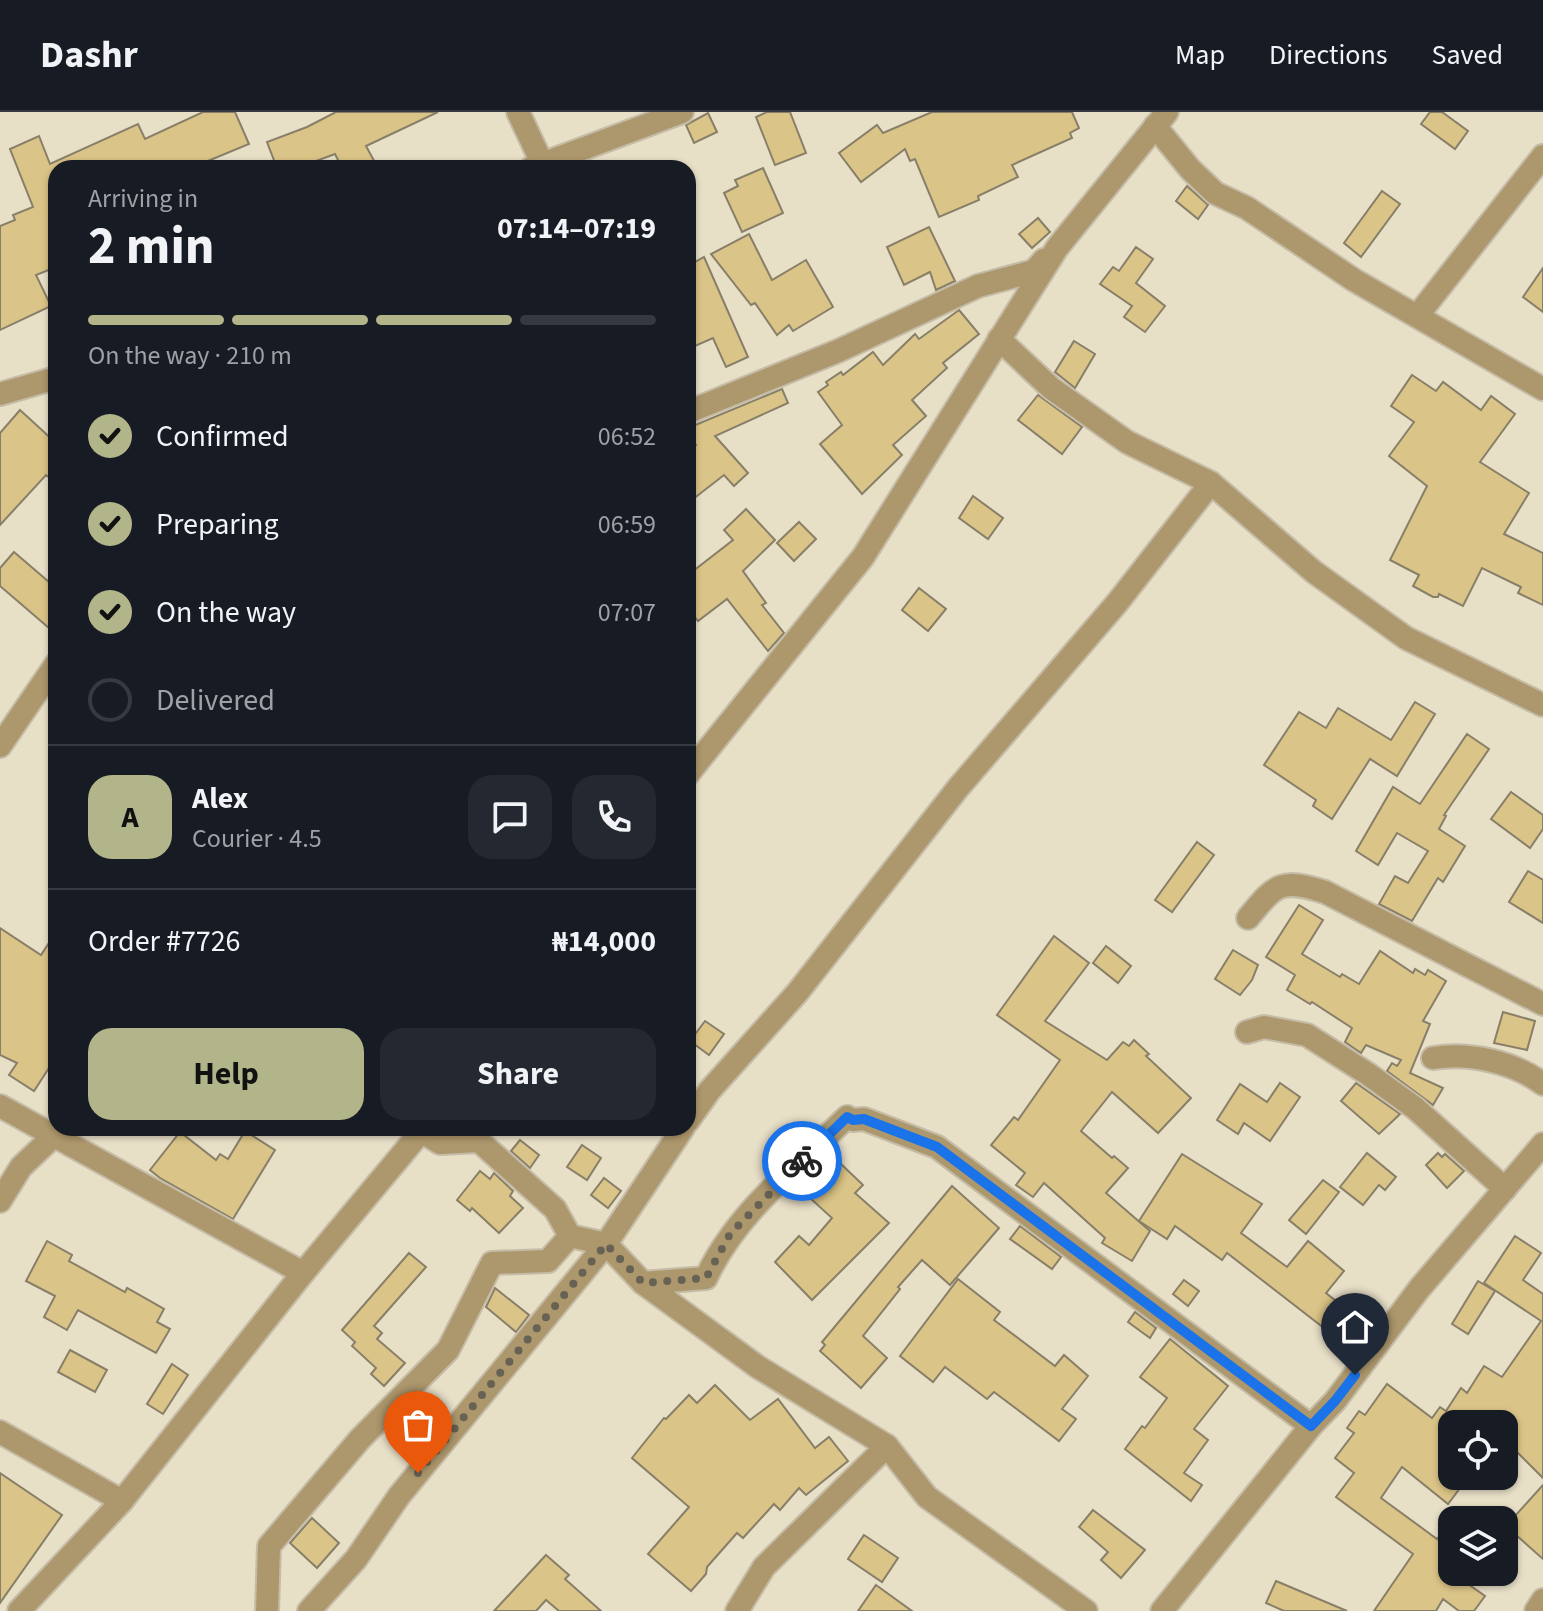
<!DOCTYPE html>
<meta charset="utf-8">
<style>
body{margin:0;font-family:"Source Sans 3",sans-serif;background:#242831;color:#f1f3f6;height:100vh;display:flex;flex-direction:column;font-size:30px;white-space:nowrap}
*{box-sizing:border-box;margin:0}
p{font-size:26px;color:#9ea1a6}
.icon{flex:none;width:44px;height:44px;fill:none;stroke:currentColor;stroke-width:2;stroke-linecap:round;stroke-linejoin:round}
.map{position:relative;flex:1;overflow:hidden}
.panel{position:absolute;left:48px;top:48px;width:648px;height:976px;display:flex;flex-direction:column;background:#171b24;border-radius:24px;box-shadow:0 2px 6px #0004}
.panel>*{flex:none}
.buttons{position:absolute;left:1438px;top:1298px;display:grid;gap:16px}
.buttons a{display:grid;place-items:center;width:80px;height:80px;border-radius:16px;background:#171b24;box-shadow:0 2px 6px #0004;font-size:40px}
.pin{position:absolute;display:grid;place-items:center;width:68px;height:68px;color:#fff;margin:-82px -34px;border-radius:50% 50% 50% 0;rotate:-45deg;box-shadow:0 0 8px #0007}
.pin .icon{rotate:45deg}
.courier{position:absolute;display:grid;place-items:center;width:80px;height:80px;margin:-40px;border:6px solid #1a73e8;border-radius:50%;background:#fff;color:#222;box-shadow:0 2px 10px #0007}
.overview em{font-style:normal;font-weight:700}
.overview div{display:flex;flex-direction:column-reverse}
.overview{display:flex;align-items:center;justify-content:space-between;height:136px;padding:0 40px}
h1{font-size:52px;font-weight:700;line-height:60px}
.bar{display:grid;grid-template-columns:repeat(4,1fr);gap:12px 8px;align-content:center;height:96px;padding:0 40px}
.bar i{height:10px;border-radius:6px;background:#363941}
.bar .active{background:#b2b489}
.bar p{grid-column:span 4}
.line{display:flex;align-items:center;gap:20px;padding:0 40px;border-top:2px solid #363941}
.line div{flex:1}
.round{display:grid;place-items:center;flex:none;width:84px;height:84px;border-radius:24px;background:#242831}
ol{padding:0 40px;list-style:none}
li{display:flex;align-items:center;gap:24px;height:88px}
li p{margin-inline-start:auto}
li .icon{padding:8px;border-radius:50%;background:#b2b489;color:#111;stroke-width:4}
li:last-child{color:#9ea1a6}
li i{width:44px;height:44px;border:4px solid #363941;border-radius:50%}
.action{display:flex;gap:16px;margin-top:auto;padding:16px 40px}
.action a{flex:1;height:92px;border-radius:24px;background:#b2b489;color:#111;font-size:32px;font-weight:700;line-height:92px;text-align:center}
.action a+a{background:#242831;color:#f1f3f6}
header{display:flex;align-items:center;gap:48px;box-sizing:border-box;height:112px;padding:0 40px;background:#171b24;border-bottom:2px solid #363941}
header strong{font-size:38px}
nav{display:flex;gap:44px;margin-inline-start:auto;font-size:28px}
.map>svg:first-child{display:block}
</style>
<header>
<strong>Dashr</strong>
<nav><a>Map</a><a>Directions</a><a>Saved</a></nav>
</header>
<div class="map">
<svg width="1543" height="1499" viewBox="0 0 1543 1499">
<rect width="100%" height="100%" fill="#e8dfc7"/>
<g fill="#dbc487" stroke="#887f69" stroke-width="2">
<polygon points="203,0 235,0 249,32 191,56 56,56 56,155 36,163 51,194 0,218 0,114 15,108 13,103 33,95 10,37 39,24 50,52 138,12 145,27"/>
<polygon points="336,0 438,0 366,34 378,56 342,56 335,42 297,56 277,56 267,30 307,15"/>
<polygon points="767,0 790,0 806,41 775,53 756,5"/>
<polygon points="932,0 1072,0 1079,16 1070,21 1072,26 1012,53 1018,65 978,84 979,88 939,105 915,47 910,49 905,37 861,70 839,41 877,13 883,21"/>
<polygon points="1430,0 1442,0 1468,19 1455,37 1421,12"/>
<polygon points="708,1 717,20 694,31 686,13"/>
<polygon points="763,56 783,101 742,120 724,81 738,74 735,68"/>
<polygon points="1187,74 1208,93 1198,107 1176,89"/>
<polygon points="1382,79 1400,92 1361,145 1344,131"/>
<polygon points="1038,106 1050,120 1032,136 1019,122"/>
<polygon points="929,115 955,169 936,178 930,160 904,173 887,135"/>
<polygon points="749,122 772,168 806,148 833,195 793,219 789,213 777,223 755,191 751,193 711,142"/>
<polygon points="1136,135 1153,147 1136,171 1165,194 1145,220 1124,205 1132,194 1100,172 1113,155 1119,159"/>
<polygon points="704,145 748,245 726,255 713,226 688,237 688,154"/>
<polygon points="1543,156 1543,200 1523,185"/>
<polygon points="959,198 979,222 943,251 947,256 912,288 926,304 893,333 902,343 862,382 820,332 842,313 818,280 828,273 826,270 841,260 843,263 873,240 883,253 915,222 919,227"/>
<polygon points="1074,229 1095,242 1075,276 1055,260"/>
<polygon points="1412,263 1436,279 1443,270 1481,298 1491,284 1515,302 1480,350 1529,381 1504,422 1543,441 1543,493 1518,481 1521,475 1482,456 1463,494 1439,482 1438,485 1433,485 1413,474 1419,463 1390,448 1427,374 1389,344 1414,310 1391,294"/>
<polygon points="782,277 788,291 715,324 748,361 734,374 724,363 688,391 688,340 696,333 688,322 688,316"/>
<polygon points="1038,283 1082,315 1062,342 1018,308"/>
<polygon points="20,298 56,331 56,371 46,363 0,413 0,321"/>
<polygon points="973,384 1003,406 988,427 959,406"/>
<polygon points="746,397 775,428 743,459 766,491 762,493 784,521 768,539 727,487 698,509 688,496 688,463 733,428 724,418"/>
<polygon points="799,410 816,427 794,449 777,431"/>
<polygon points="14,440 56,476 56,522 0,474 0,456"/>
<polygon points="919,476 946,497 928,519 902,498"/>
<polygon points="1415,590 1435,602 1397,664 1370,647 1332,707 1313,694 1316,688 1264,653 1299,600 1326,616 1338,596 1391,628"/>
<polygon points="1467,622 1489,637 1444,703 1446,704 1439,717 1465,734 1443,770 1438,766 1412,809 1379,792 1395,764 1408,771 1428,739 1397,721 1378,753 1356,739 1393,675 1420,692"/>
<polygon points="1511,680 1543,703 1543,717 1530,736 1491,707"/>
<polygon points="1197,730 1214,743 1172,800 1155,788"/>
<polygon points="1528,759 1543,768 1543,811 1509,790"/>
<polygon points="1299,793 1323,808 1302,842 1340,865 1342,862 1359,872 1380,839 1413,861 1415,857 1425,863 1428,858 1446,869 1423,909 1430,912 1410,961 1443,976 1433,993 1387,959 1392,951 1397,954 1401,948 1366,933 1361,941 1345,930 1352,916 1312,890 1310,892 1287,878 1295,863 1266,845"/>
<polygon points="0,816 41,843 56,820 56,945 34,979 9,963 17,951 0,943"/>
<polygon points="1054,824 1089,851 1045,909 1107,948 1123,930 1129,934 1134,928 1149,942 1146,944 1191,986 1158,1021 1112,980 1081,1019 1112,1046 1114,1044 1128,1056 1106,1081 1150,1119 1132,1149 1102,1131 1105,1126 1044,1071 1033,1085 1016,1073 1025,1061 991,1033 1014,1005 1018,1008 1060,948 997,903"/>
<polygon points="1106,834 1131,854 1118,871 1093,851"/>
<polygon points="1233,838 1258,853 1252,868 1240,883 1215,867"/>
<polygon points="1503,900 1535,909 1527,938 1494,931"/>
<polygon points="705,909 724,922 709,943 690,929"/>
<polygon points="1280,971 1300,985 1270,1029 1244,1011 1238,1022 1217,1008 1240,972 1267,990"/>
<polygon points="1356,971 1400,1002 1379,1022 1341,989"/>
<polygon points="245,1019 275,1038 233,1107 160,1066 150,1058 180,1020 216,1048 220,1042 228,1047"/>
<polygon points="520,1028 539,1043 530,1056 511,1039"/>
<polygon points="582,1033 601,1046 587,1068 567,1055"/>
<polygon points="1367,1041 1396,1065 1385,1078 1379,1073 1363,1093 1340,1075"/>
<polygon points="1438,1041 1442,1045 1445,1042 1464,1059 1447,1076 1426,1053"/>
<polygon points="1182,1042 1262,1092 1241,1121 1287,1155 1308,1129 1344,1159 1326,1181 1350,1200 1333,1223 1227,1141 1222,1148 1175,1114 1167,1127 1139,1109"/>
<polygon points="841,1052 863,1073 855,1081 889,1111 812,1188 775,1150 799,1124 809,1133 832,1106 810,1086"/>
<polygon points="480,1059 490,1067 494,1061 513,1079 510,1084 523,1096 499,1121 472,1096 470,1099 457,1088"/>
<polygon points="604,1066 621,1079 608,1096 591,1083"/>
<polygon points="1323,1068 1339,1080 1306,1122 1289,1108"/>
<polygon points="952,1074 999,1116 950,1173 922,1148 898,1175 900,1177 863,1224 887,1246 861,1276 820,1239 825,1233 822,1230"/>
<polygon points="1020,1114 1061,1145 1052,1157 1010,1127"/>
<polygon points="1515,1124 1541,1141 1523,1168 1543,1182 1543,1366 1518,1341 1515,1345 1504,1337 1504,1312 1452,1312 1452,1364 1469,1364 1448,1392 1402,1355 1381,1386 1437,1427 1452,1407 1452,1460 1466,1460 1461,1467 1485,1484 1474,1499 1459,1499 1443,1487 1436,1499 1374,1499 1413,1442 1336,1385 1354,1361 1335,1346 1354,1321 1347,1316 1359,1299 1365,1303 1387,1272 1432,1306 1440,1295 1446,1299 1461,1276 1467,1281 1484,1254 1502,1265 1541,1209 1484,1171"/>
<polygon points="47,1129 72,1143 69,1149 125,1180 127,1176 164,1197 157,1210 170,1217 156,1241 78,1198 67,1218 44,1205 55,1184 26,1169"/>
<polygon points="409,1141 426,1155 374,1214 382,1221 377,1227 405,1251 384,1274 371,1262 376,1256 352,1234 355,1230 342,1218"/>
<polygon points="958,1167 1000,1200 994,1208 1055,1254 1064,1243 1088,1264 1062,1297 1076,1307 1059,1329 994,1280 987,1287 945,1255 933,1270 900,1244"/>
<polygon points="1184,1168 1199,1179 1188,1194 1173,1182"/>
<polygon points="1478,1169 1495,1179 1468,1222 1452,1212"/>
<polygon points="495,1176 529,1203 516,1220 486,1195"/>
<polygon points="1135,1200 1156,1216 1150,1226 1128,1210"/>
<polygon points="1170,1227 1228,1274 1194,1317 1208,1328 1184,1361 1202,1373 1191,1389 1125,1337 1142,1314 1145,1316 1167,1286 1140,1265"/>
<polygon points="70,1238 107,1258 95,1280 58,1260"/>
<polygon points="172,1252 188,1263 163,1302 147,1292"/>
<polygon points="715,1273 750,1308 778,1287 815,1336 829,1325 848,1349 806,1383 799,1376 780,1398 774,1392 743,1426 737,1421 707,1455 706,1462 691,1479 648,1442 689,1395 632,1346 664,1306 666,1307 689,1283 697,1291"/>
<polygon points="0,1361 62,1403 0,1491"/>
<polygon points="1543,1373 1543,1447 1506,1414"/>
<polygon points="1093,1398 1145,1438 1121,1466 1101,1448 1108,1440 1079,1415"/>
<polygon points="312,1406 339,1431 317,1456 290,1431"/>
<polygon points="864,1423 898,1446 882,1470 848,1447"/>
<polygon points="546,1443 569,1463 565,1467 601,1499 559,1499 546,1488 536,1499 494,1499"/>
<polygon points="1276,1469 1347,1499 1284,1499 1266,1491"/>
<polygon points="876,1473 912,1499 858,1499"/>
</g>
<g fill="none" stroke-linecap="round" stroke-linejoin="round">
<g stroke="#c5bca7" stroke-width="26">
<g id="street">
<polyline points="518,0 542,51"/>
<polyline points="1155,14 1190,57 1215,81 1247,96 1354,168 1543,277"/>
<polyline points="531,56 682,0"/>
<polyline points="1418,203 1543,44"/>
<polyline points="999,227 1051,276 1127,330 1211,371 1314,460 1406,526 1543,593"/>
<polyline points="0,282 56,266"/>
<polyline points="688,300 838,239 978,174 1034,159 1044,148"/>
<polyline points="0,634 56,552"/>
<polyline points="688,662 863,445 1057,136 1167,0"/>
<path d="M1248,806C1276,772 1280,766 1325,780L1543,892"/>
<polyline points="1247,920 1264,915 1307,923 1368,962 1415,996 1505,1077"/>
<path d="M1433,946C1469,940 1514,950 1543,972"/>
<polyline points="0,994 303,1161"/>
<polyline points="688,1009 710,978 797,881 958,676 1117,491 1211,371"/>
<polyline points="421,1019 440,1031 479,1029 555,1097 570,1124 606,1132 643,1171 758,1255 887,1334 927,1385 1086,1499"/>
<polyline points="0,1089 21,1055 61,1017"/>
<path d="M643,1171L706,1166C736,1101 797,1054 847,1005L853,1008L864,1007L937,1035L1311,1314"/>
<polyline points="0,1320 122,1389"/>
<polyline points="19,1499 122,1389 303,1161 424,1016"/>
<polyline points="267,1499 269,1434 360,1327 448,1238 492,1151 548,1149 570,1124"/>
<polyline points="309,1499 356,1447 399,1384 606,1132 683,1016"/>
<polyline points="737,1499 764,1455 887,1334"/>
<polyline points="1162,1499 1311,1314 1335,1289 1419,1177 1543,1032"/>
<polyline points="1536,1499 1543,1488"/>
</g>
</g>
<use href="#street" stroke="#ad976c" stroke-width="22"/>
</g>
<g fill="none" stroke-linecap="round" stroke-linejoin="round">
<polyline stroke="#686254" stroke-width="8" stroke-dasharray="0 14.4" points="418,1361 606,1132 643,1171 706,1166 730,1122 802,1049"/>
<polyline stroke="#1a73e8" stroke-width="10" points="802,1049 847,1005 853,1008 864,1007 937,1035 1311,1314 1335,1289 1355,1263"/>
</g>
</svg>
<div class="buttons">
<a><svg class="icon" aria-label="locate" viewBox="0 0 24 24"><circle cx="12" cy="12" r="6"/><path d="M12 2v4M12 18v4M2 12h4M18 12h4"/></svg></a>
<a><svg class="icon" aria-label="layers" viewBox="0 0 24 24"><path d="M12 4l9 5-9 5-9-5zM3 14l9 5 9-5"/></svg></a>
</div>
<div class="pin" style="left:418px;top:1361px;background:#ea580c"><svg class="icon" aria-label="bag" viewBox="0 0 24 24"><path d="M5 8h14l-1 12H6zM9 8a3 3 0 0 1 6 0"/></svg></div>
<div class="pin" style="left:1355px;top:1263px;background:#1f2937"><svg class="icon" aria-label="home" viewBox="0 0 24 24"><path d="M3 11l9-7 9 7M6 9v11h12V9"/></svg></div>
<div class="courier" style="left:802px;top:1049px"><svg class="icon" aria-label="bike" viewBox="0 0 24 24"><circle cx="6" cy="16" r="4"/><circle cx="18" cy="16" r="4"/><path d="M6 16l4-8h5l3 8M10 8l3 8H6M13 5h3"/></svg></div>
<section class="panel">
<div class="overview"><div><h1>2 min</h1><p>Arriving in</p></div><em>07:14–07:19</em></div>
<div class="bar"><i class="active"></i><i class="active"></i><i class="active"></i><i></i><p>On the way · 210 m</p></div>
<ol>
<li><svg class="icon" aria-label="check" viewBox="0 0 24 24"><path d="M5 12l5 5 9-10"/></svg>Confirmed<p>06:52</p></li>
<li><svg class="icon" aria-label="check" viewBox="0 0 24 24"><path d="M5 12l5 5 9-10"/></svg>Preparing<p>06:59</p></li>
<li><svg class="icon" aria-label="check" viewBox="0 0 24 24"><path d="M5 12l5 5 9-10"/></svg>On the way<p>07:07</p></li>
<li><i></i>Delivered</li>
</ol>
<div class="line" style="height:144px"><b class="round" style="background:#b2b489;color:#111">A</b><div><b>Alex</b><p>Courier · 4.5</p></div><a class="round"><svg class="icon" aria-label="chat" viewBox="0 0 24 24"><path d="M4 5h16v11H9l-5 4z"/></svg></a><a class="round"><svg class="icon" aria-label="phone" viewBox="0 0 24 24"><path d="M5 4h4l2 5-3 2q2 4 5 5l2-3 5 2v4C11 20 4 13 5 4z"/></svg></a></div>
<div class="line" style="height:104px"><div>Order #7726</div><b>₦14,000</b></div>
<div class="action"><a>Help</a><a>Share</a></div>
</section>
</div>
